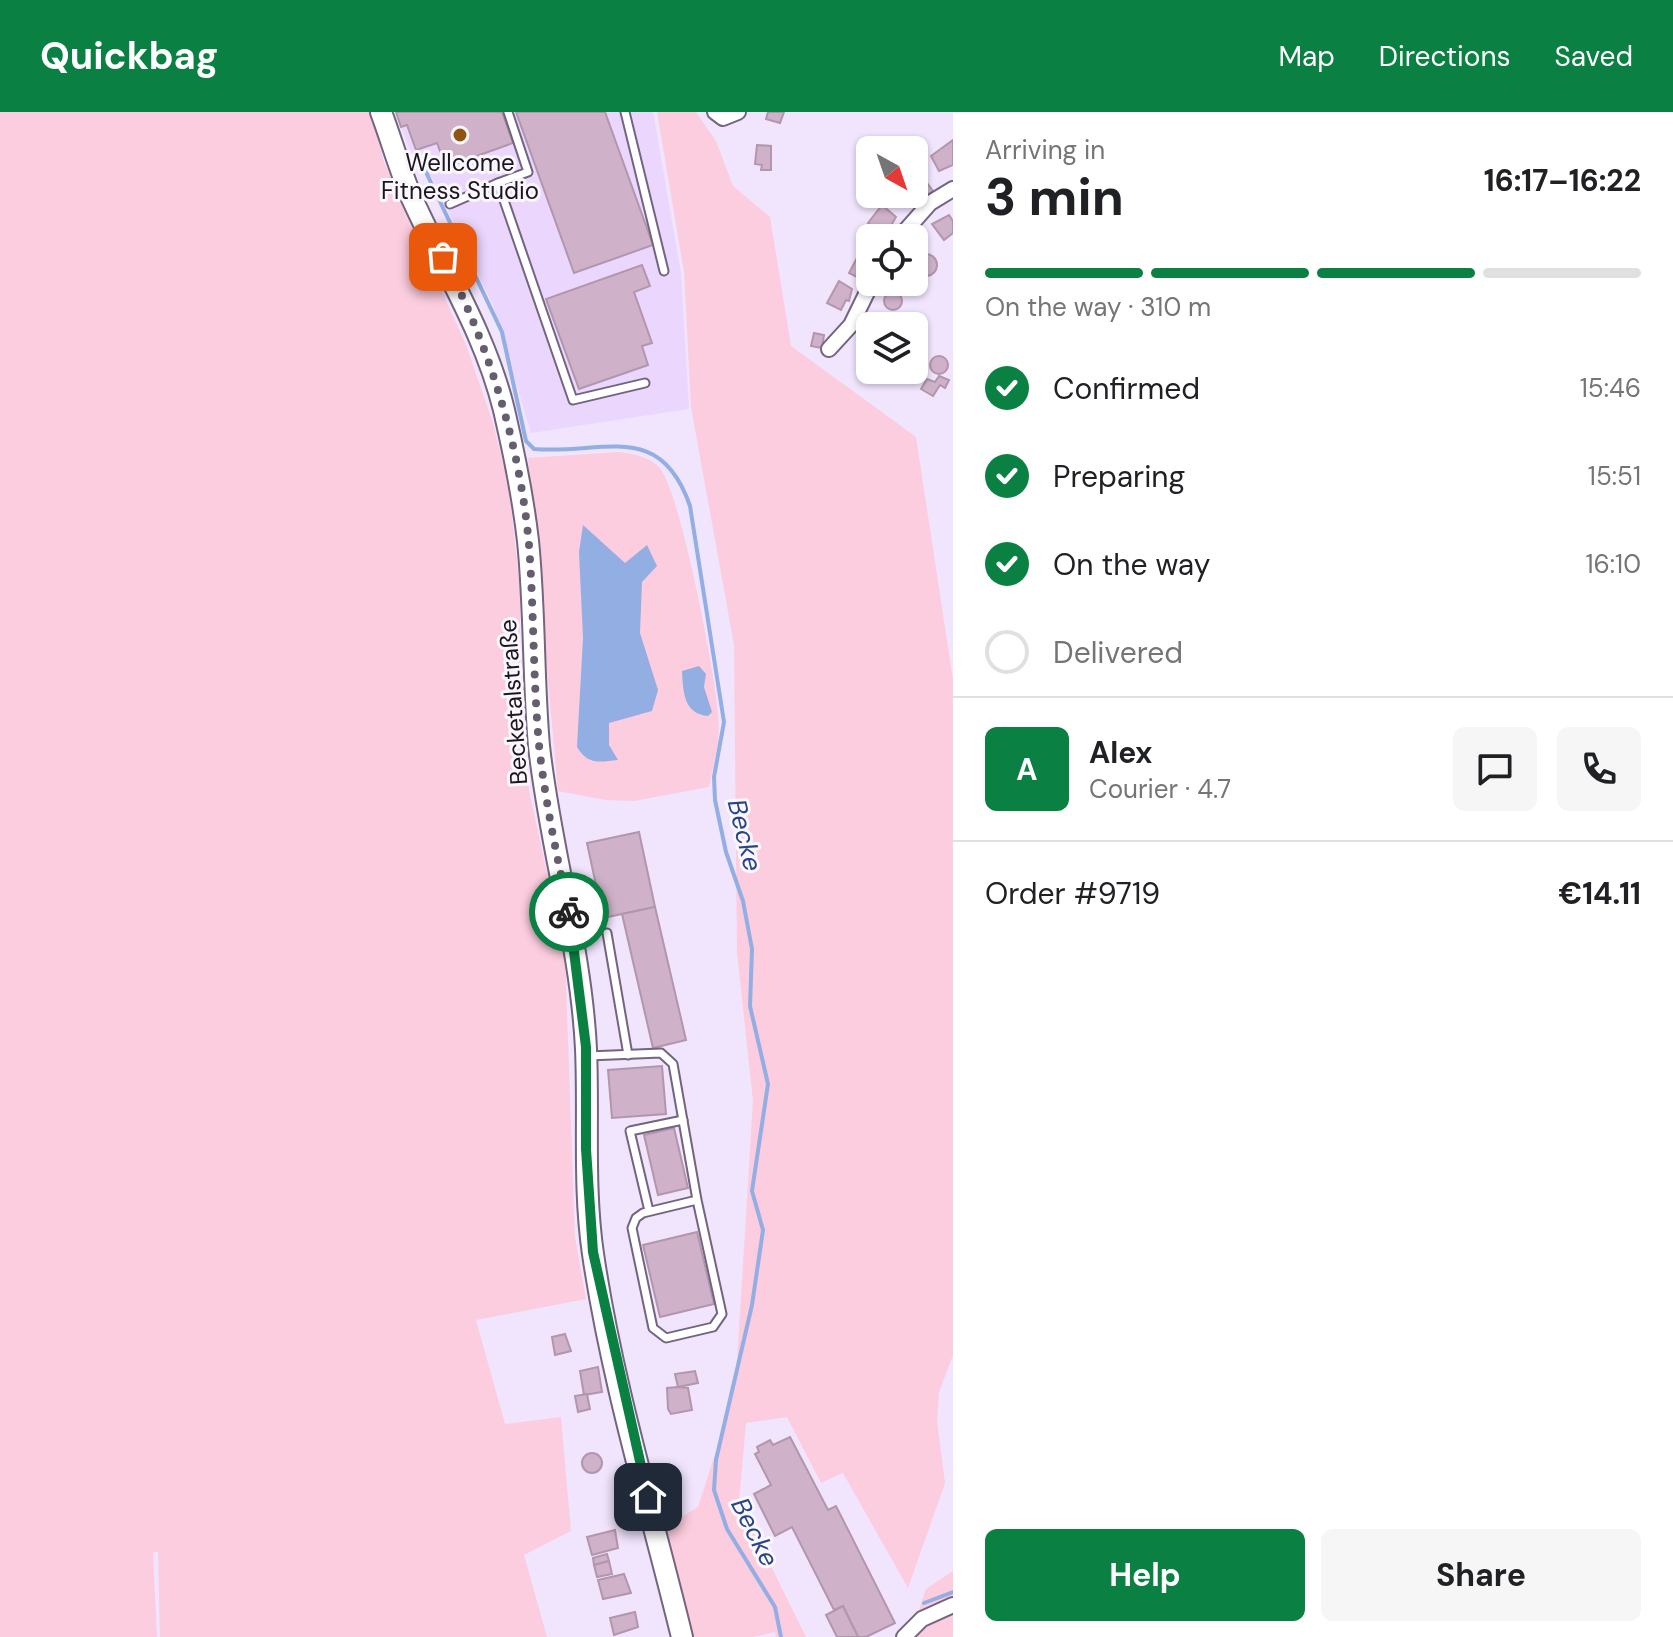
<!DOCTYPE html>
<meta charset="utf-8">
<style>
body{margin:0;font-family:"DM Sans",sans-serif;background:#f6f6f6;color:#202124;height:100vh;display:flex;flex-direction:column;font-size:30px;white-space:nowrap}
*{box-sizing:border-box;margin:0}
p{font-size:26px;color:#757577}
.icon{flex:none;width:44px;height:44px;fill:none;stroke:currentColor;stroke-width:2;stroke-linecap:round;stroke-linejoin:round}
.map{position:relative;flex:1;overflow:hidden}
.details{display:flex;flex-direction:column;background:#fff;width:720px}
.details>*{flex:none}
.needle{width:52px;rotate:140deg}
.buttons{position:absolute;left:856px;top:24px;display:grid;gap:16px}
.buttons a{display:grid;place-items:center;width:72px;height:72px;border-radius:12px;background:#fff;box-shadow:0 2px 6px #0004;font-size:40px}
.pin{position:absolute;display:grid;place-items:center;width:68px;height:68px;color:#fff;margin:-34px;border-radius:16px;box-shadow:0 4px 12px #0006}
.courier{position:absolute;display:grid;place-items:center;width:80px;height:80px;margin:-40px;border:6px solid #0b8043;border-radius:50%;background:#fff;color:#222;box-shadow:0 2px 10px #0007}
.overview em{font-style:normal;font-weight:700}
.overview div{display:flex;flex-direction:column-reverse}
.overview{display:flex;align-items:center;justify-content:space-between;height:136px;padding:0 32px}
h1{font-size:52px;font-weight:700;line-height:60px}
.bar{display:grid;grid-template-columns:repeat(4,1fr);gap:12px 8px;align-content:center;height:96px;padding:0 32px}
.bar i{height:10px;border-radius:6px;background:#e0e0e0}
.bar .selected{background:#0b8043}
.bar p{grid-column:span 4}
.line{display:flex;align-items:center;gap:20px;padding:0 32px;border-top:2px solid #e0e0e0}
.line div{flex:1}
.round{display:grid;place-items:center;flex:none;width:84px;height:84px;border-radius:12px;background:#f6f6f6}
ol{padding:0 32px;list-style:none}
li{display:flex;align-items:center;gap:24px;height:88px}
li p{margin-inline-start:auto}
li .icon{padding:8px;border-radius:50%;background:#0b8043;color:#fff;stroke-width:4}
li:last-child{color:#757577}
li i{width:44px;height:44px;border:4px solid #e0e0e0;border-radius:50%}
.action{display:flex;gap:16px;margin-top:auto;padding:16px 32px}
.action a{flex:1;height:92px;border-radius:12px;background:#0b8043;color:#fff;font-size:32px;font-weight:700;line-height:92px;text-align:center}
.action a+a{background:#f6f6f6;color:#202124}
header{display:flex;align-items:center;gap:48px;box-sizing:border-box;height:112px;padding:0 40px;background:#0b8043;color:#fff}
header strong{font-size:38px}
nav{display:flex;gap:44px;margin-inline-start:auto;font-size:28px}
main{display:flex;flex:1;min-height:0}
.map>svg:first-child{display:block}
</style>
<header>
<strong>Quickbag</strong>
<nav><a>Map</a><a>Directions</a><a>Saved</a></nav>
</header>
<main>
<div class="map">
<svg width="953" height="1525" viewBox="0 0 953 1525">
<rect width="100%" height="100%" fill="#f1e4fd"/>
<polygon fill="#ebd7fd" points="395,0 653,0 681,161 689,297 531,321 493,193 432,65 418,58"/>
<g fill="#fccdde">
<polygon points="0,0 371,0 384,50 466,233 493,311 509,375 520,479 520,577 529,678 565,844 575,1125 586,1187 476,1208 505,1312 561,1305 571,1419 524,1443 547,1525 160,1525 158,1440 153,1440 157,1525 0,1525"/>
<polygon points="657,0 696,0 716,29 733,74 770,105 791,234 916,325 953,568 953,1243 939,1280 937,1309 945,1371 908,1476 843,1361 821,1371 787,1305 746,1311 739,1389 806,1525 776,1525 775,1520 753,1525 690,1525 665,1415 698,1395 724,1314 737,1250 753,989 737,840 734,533 691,295 684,160"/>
<path d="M619,340C633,342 648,344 659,355C680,376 719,578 719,615C719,634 713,655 709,675L634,689L605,688L558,679L528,346Z"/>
<polygon points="953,1459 953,1525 910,1525 926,1477"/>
</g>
<g fill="#93aee3">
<path d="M583,413L625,451L647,433L657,454L642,470L640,521L658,578L652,599L609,611V633L618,648C599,650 588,653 577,635L583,526L579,440Z"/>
<path d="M699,554L706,562L704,575L712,600L708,604C684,602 683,580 682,559Z"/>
</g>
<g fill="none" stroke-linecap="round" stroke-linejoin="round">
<g stroke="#93aee3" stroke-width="4">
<path d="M425,58L502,220L526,329L534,337C603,343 660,307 690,394L724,610L714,665L715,688L726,740L743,789L752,837L750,894L768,972L752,1079L763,1118L752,1193L716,1348L714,1378L727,1417L775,1495L781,1525"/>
<polyline points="924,1491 953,1480"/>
</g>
</g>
<g fill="#cfb2ca" stroke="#b196ac" stroke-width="2">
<polygon points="396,0 502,0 513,31 446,55 437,31 416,38 407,13 401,15"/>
<polygon points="516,0 605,0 653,133 574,161"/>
<polygon points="768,0 784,0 780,11 766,7"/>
<polygon points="953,28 953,53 939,59 931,44"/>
<polygon points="757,33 771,34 771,58 761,58 762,53 755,52"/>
<polygon points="918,69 922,75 927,71 933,79 910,94 901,82 914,82"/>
<polygon points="882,93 896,105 885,124 868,111"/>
<polygon points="949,103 953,109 953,121 944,128 932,112"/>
<circle cx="926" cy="153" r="11"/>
<polygon points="857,146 869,153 861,167 849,161"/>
<polygon points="642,153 650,174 634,180 652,231 642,234 648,253 579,277 546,187"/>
<polygon points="839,169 852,177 849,189 846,188 841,198 827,191"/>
<circle cx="893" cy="189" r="9"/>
<polygon points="814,221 824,223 822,236 811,234"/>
<circle cx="939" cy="253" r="9"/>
<polygon points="939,264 949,268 945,276 940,273 933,284 921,277 927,267 935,270"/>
<polygon points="639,720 655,795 603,806 587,731"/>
<polygon points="655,795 686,928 653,936 622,802"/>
<polygon points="662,954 666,1002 612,1006 608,958"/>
<polygon points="674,1016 688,1076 658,1083 644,1023"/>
<polygon points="697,1120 714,1192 660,1205 643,1133"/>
<polygon points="565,1222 571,1239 555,1243 552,1225"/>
<polygon points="598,1255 602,1280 584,1283 580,1259"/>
<polygon points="695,1259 698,1271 678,1275 675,1262"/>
<polygon points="678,1275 688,1276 692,1298 671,1302 668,1297 667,1276"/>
<polygon points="587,1282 590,1297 578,1300 575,1284"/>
<polygon points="790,1325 828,1398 836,1394 895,1511 866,1525 858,1525 843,1494 834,1498 792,1415 775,1424 754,1382 771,1373 755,1342 759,1340 757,1335 770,1328 773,1333"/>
<circle cx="592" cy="1351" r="10"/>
<polygon points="615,1418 618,1436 592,1443 587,1425"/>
<polygon points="607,1442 609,1449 594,1453 593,1446"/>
<polygon points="609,1449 612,1462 597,1465 594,1453"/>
<polygon points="624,1462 631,1481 603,1487 598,1468"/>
<polygon points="843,1494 858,1525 837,1525 826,1503"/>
<polygon points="635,1500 638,1515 614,1523 610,1506"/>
</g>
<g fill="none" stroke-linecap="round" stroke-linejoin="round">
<g stroke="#73647f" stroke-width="11">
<g id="service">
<polyline points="625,0 664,159"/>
<polyline points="498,71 528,60 508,0"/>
<polyline points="450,92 498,71 573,288 645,271"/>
<polyline points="607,821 628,943"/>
<polyline points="588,944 661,941 673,952 697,1088 722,1202 713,1215 666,1226 653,1216 632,1116 636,1106 643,1101 697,1088"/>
<polyline points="649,1099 630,1019 683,1008"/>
</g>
</g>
<g stroke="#73647f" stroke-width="18">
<g id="minor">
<polyline points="715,0 723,6 738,0"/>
<polyline points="899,126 930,91 953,77"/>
<polyline points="829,237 851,213 872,170"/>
<polyline points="904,1525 922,1507 953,1493"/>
</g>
</g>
<g stroke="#73647f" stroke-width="24">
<path id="secondary" d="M381,0C391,27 399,55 410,82C442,154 485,220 504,298C514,341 523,385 528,429C535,497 533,566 539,634C550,736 581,834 586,937C589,1005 583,1074 593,1142C612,1271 651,1398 682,1525"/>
</g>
<use href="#service" stroke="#fff" stroke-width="7"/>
<use href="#minor" stroke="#fff" stroke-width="14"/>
<use href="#secondary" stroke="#fff" stroke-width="20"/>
</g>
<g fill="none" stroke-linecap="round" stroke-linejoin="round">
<path stroke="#665d6d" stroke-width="8" stroke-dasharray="0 14.4" d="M443,145C489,233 520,333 529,433C534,500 533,567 539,633C545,689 557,745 569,800"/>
<polyline stroke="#0b8043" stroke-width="10" points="569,800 586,935 586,1037 593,1140 648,1385"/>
</g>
<circle fill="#8e5410" stroke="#f9f6fc" stroke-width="3" cx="460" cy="23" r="8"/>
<g text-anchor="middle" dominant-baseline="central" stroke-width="6" stroke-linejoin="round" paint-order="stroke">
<g font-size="24" fill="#1b1520" stroke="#f9f6fc">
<text x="460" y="50">Wellcome<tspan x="460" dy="28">Fitness Studio</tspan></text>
</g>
<g font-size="24" fill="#1b1520" stroke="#f9f6fc">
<text transform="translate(513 590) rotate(-94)">Becketalstraße</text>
</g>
<g font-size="26" font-style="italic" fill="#284484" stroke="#f9f6fc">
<text transform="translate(745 723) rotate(76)">Becke</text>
<text transform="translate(755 1420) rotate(63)">Becke</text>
</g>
</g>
</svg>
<div class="buttons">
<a><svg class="needle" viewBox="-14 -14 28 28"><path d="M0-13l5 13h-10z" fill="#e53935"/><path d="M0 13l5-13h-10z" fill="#757577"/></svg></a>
<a><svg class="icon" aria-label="locate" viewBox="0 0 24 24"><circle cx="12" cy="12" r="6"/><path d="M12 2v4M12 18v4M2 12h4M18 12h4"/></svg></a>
<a><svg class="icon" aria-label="layers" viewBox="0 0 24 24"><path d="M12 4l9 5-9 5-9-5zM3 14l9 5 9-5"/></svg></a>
</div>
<div class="pin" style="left:443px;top:145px;background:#ea580c"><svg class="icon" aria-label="bag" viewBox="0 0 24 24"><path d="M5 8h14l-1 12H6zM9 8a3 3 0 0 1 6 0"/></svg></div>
<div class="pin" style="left:648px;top:1385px;background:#1f2937"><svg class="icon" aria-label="home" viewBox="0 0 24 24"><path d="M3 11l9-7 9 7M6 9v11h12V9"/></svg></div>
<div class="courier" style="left:569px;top:800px"><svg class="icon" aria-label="bike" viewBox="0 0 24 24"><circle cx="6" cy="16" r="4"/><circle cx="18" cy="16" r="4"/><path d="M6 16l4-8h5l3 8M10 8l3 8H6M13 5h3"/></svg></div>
</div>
<section class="details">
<div class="overview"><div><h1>3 min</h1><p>Arriving in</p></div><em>16:17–16:22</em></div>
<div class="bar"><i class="selected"></i><i class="selected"></i><i class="selected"></i><i></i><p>On the way · 310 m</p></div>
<ol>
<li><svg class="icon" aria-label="check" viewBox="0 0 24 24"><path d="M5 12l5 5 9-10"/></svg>Confirmed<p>15:46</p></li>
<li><svg class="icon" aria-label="check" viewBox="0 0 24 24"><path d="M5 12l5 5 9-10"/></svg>Preparing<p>15:51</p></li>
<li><svg class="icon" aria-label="check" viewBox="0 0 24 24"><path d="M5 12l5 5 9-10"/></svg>On the way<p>16:10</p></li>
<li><i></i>Delivered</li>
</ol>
<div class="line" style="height:144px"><b class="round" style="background:#0b8043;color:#fff">A</b><div><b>Alex</b><p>Courier · 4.7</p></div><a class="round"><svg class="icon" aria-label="chat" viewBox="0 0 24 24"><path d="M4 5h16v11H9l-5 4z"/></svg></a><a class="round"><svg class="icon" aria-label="phone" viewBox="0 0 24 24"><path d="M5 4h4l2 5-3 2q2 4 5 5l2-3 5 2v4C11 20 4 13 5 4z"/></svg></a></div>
<div class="line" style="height:104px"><div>Order #9719</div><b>€14.11</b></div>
<div class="action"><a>Help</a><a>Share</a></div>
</section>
</main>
